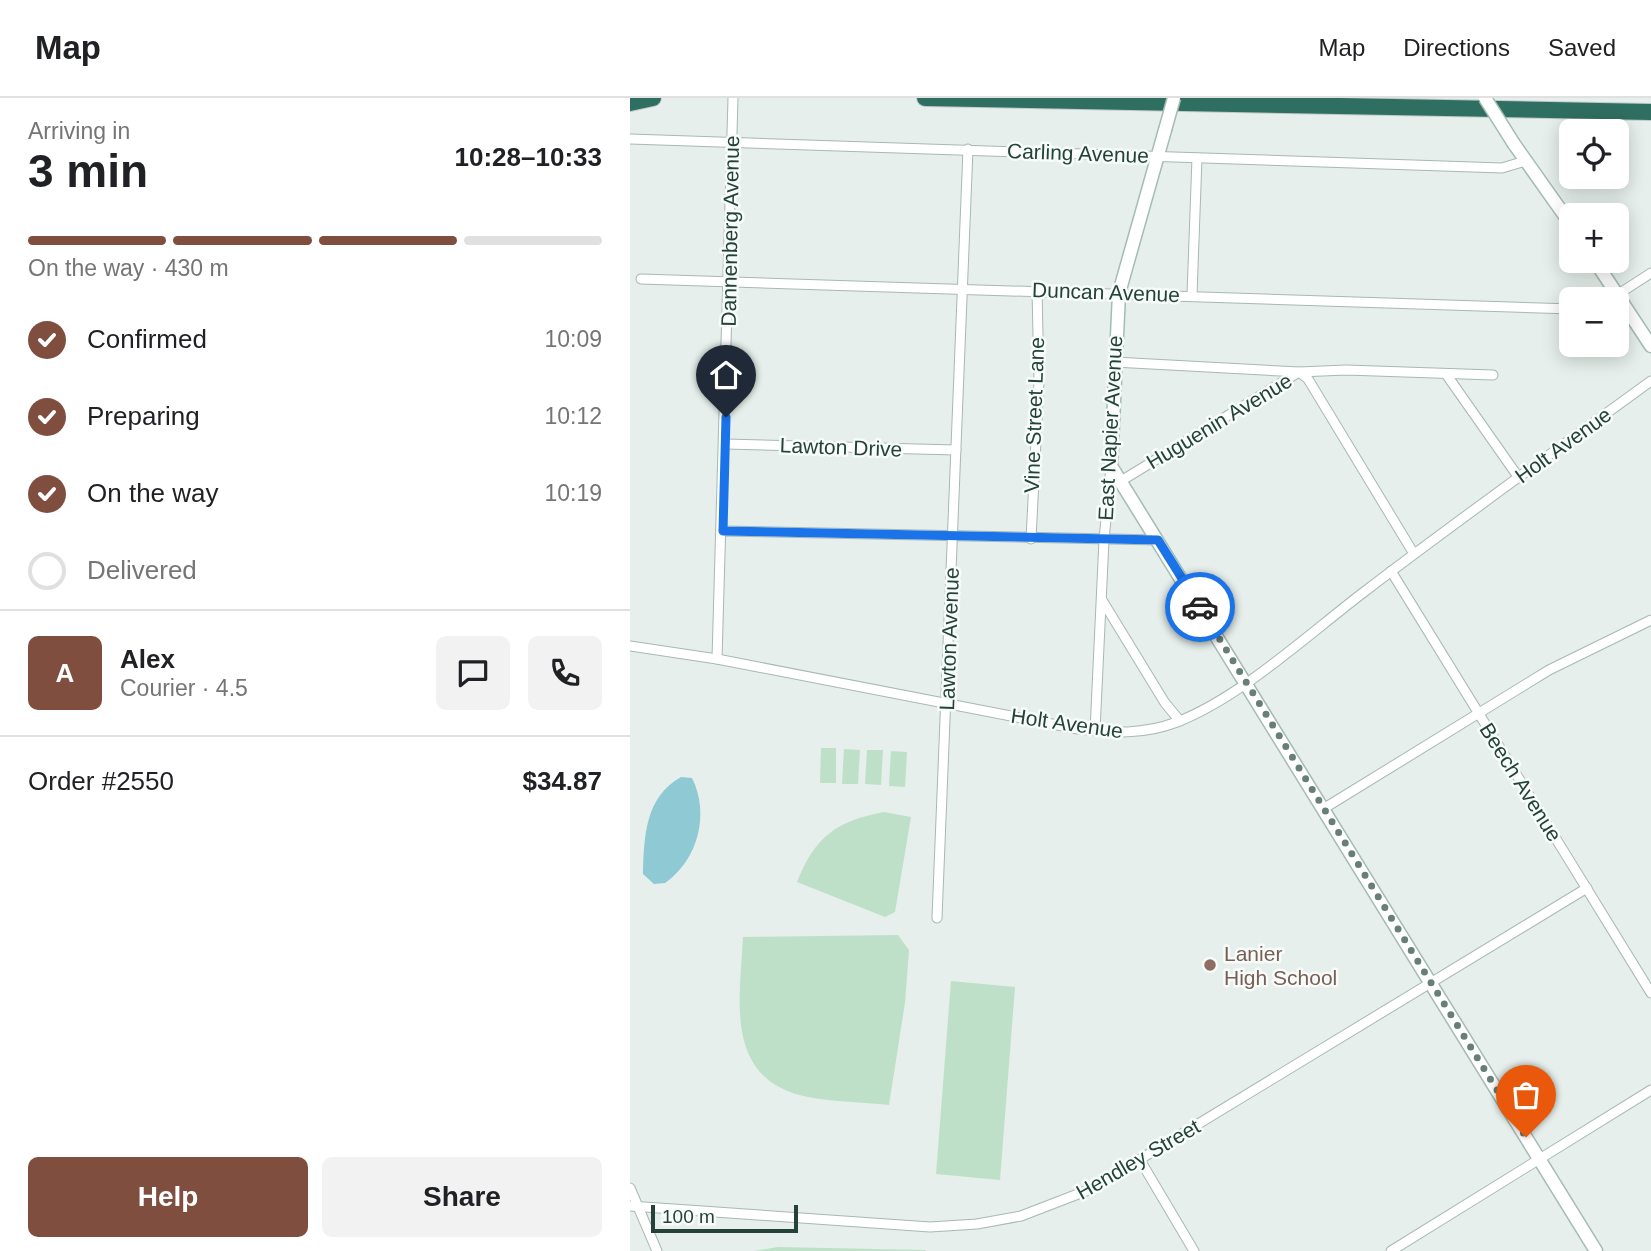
<!DOCTYPE html>
<meta charset="utf-8">
<style>
body{margin:0;font-family:Arial,sans-serif;background:#f2f2f2;color:#202124;height:100vh;display:flex;flex-direction:column;font-size:26px;white-space:nowrap}
*{box-sizing:border-box;margin:0}
p{font-size:23px;color:#757577}
.icon{flex:none;width:38px;height:38px;fill:none;stroke:currentColor;stroke-width:2;stroke-linecap:round;stroke-linejoin:round}
.map{position:relative;flex:1;overflow:hidden}
.drawer{display:flex;flex-direction:column;background:#fff;width:630px}
.drawer>*{flex:none}
.buttons{position:absolute;left:929px;top:21px;display:grid;gap:14px}
.buttons a{display:grid;place-items:center;width:70px;height:70px;border-radius:10px;background:#fff;box-shadow:0 4px 18px #0003;font-size:35px}
.scale{position:absolute;left:21px;bottom:18px;width:147px;box-sizing:border-box;padding-left:7px;border:4px solid #24423a;border-top:0;font-size:19px;line-height:24px;white-space:nowrap;color:#24423a;-webkit-text-stroke:5px #f7fbf9;paint-order:stroke}
.pin{position:absolute;display:grid;place-items:center;width:60px;height:60px;color:#fff;margin:-72px -30px;border-radius:50% 50% 50% 0;rotate:-45deg;box-shadow:0 0 7px #0007}
.pin .icon{rotate:45deg}
.courier{position:absolute;display:grid;place-items:center;width:70px;height:70px;margin:-35px;border:5px solid #1a73e8;border-radius:50%;background:#fff;color:#222;box-shadow:0 2px 9px #0007}
.headline em{font-style:normal;font-weight:700}
.headline div{display:flex;flex-direction:column-reverse}
.headline{display:flex;align-items:center;justify-content:space-between;height:119px;padding:0 28px}
h1{font-size:46px;font-weight:700;line-height:52px}
.bar{display:grid;grid-template-columns:repeat(4,1fr);gap:10px 7px;align-content:center;height:84px;padding:0 28px}
.bar i{height:9px;border-radius:5px;background:#e0e0e0}
.bar .on{background:#7f4e3f}
.bar p{grid-column:span 4}
.line{display:flex;align-items:center;gap:18px;padding:0 28px;border-top:2px solid #e0e0e0}
.line div{flex:1}
.round{display:grid;place-items:center;flex:none;width:74px;height:74px;border-radius:10px;background:#f2f2f2}
ol{padding:0 28px;list-style:none}
li{display:flex;align-items:center;gap:21px;height:77px}
li p{margin-inline-start:auto}
li .icon{padding:7px;border-radius:50%;background:#7f4e3f;color:#fff;stroke-width:4}
li:last-child{color:#757577}
li i{width:38px;height:38px;border:4px solid #e0e0e0;border-radius:50%}
.cta{display:flex;gap:14px;margin-top:auto;padding:14px 28px}
.cta a{flex:1;height:80px;border-radius:10px;background:#7f4e3f;color:#fff;font-size:28px;font-weight:700;line-height:80px;text-align:center}
.cta a+a{background:#f2f2f2;color:#202124}
header{display:flex;align-items:center;gap:42px;box-sizing:border-box;height:98px;padding:0 35px;background:#fff;border-bottom:2px solid #e0e0e0}
header strong{font-size:33px}
nav{display:flex;gap:38px;margin-inline-start:auto;font-size:24px}
main{display:flex;flex:1;min-height:0}
.map>svg:first-child{display:block}
</style>
<header>
<strong>Map</strong>
<nav><a>Map</a><a>Directions</a><a>Saved</a></nav>
</header>
<main>
<section class="drawer">
<div class="headline"><div><h1>3 min</h1><p>Arriving in</p></div><em>10:28–10:33</em></div>
<div class="bar"><i class="on"></i><i class="on"></i><i class="on"></i><i></i><p>On the way · 430 m</p></div>
<ol>
<li><svg class="icon" aria-label="check" viewBox="0 0 24 24"><path d="M5 12l5 5 9-10"/></svg>Confirmed<p>10:09</p></li>
<li><svg class="icon" aria-label="check" viewBox="0 0 24 24"><path d="M5 12l5 5 9-10"/></svg>Preparing<p>10:12</p></li>
<li><svg class="icon" aria-label="check" viewBox="0 0 24 24"><path d="M5 12l5 5 9-10"/></svg>On the way<p>10:19</p></li>
<li><i></i>Delivered</li>
</ol>
<div class="line" style="height:126px"><b class="round" style="background:#7f4e3f;color:#fff">A</b><div><b>Alex</b><p>Courier · 4.5</p></div><a class="round"><svg class="icon" aria-label="chat" viewBox="0 0 24 24"><path d="M4 5h16v11H9l-5 4z"/></svg></a><a class="round"><svg class="icon" aria-label="phone" viewBox="0 0 24 24"><path d="M5 4h4l2 5-3 2q2 4 5 5l2-3 5 2v4C11 20 4 13 5 4z"/></svg></a></div>
<div class="line" style="height:91px"><div>Order #2550</div><b>$34.87</b></div>
<div class="cta"><a>Help</a><a>Share</a></div>
</section>
<div class="map">
<svg width="1021" height="1153" viewBox="0 0 1021 1153">
<rect width="100%" height="100%" fill="#e6efeb"/>
<g fill="#bfe0c8">
<polygon points="191,650 206,650 206,685 190,685"/>
<polygon points="214,651 230,652 228,686 212,686"/>
<polygon points="237,652 253,652 251,687 235,686"/>
<polygon points="261,653 277,654 275,689 259,688"/>
<path d="M254,714L281,719L265,814L255,819L167,784C185,738 207,723 254,714Z"/>
<path d="M268,837L279,852L275,905L259,1007C232,1004 204,1004 178,999C93,982 110,902 113,839Z"/>
<polygon points="321,883 385,889 370,1082 306,1076"/>
<polygon points="148,1149 295,1152 296,1153 124,1153"/>
</g>
<path fill="#8ec9d4" d="M51,679L62,680C80,716 68,762 35,785L24,786L13,776C14,739 15,699 51,679Z"/>
<g fill="none" stroke-linecap="round" stroke-linejoin="round">
<g stroke="#a8b8b2" stroke-width="11">
<g id="street">
<polyline points="0,41 813,68 872,70 895,63"/>
<polyline points="11,181 942,211"/>
<polyline points="562,197 567,60"/>
<polyline points="987,197 1021,175"/>
<polyline points="484,264 669,274 678,281 784,456"/>
<polyline points="816,276 889,380"/>
<polyline points="95,346 326,352"/>
<polyline points="491,383 669,274 716,272 863,277"/>
<polyline points="93,433 528,442"/>
<polyline points="401,441 409,283 407,192"/>
<polyline points="761,473 1021,895"/>
<polyline points="472,502 535,605 550,623"/>
<path d="M0,548L87,561L448,631C483,635 513,637 547,624C610,600 680,535 734,494C828,422 925,353 1021,283"/>
<polyline points="87,561 103,0"/>
<polyline points="465,633 474,442 481,368"/>
<polyline points="693,711 919,572 1021,522"/>
<polyline points="307,820 338,51"/>
<polyline points="510,1062 564,1153"/>
<polyline points="0,1090 27,1153"/>
<polyline points="0,1108 300,1129 347,1126 391,1118 461,1091 957,790"/>
<polyline points="761,1153 1021,992"/>
</g>
</g>
<g stroke="#a4bbb3" stroke-width="15">
<g id="secondary">
<polyline points="535,32 489,195 481,368 966,1153"/>
<polyline points="884,46 942,128"/>
<polyline points="965,163 1021,248"/>
</g>
</g>
<g stroke="#c2cac8" stroke-width="18">
<g id="highway">
<polyline points="295,0 1021,14"/>
<polyline points="0,5 23,0"/>
</g>
</g>
<use href="#street" stroke="#fff" stroke-width="9"/>
<use href="#secondary" stroke="#fff" stroke-width="12"/>
<use href="#highway" stroke="#2f6f62" stroke-width="16"/>
<g stroke="#a4bbb3" stroke-width="15" stroke-linecap="butt">
<g id="secondary-bridge">
<polyline points="855,0 884,46"/>
<polyline points="535,32 544,0"/>
</g>
</g>
<use href="#secondary-bridge" stroke="#fff" stroke-width="12"/>
</g>
<g fill="none" stroke-linecap="round" stroke-linejoin="round">
<polyline stroke="#687f78" stroke-width="7" stroke-dasharray="0 12.6" points="570,509 896,1039"/>
<polyline stroke="#1a73e8" stroke-width="9" points="96,319 93,433 528,442 570,509"/>
</g>
<circle fill="#8d6e63" stroke="#f7fbf9" stroke-width="2.5" cx="580" cy="867" r="7"/>
<g text-anchor="middle" dominant-baseline="central" stroke-width="5" stroke-linejoin="round" paint-order="stroke">
<g font-size="21" fill="#24423a" stroke="#f7fbf9">
<text transform="translate(448 55) rotate(2)">Carling Avenue</text>
<text transform="translate(100 133) rotate(-89)">Dannenberg Avenue</text>
<text transform="translate(476 194) rotate(2)">Duncan Avenue</text>
<text transform="translate(404 317) rotate(-88)">Vine Street Lane</text>
<text transform="translate(589 323) rotate(-31)">Huguenin Avenue</text>
<text transform="translate(480 330) rotate(-87)">East Napier Avenue</text>
<text transform="translate(933 347) rotate(-36)">Holt Avenue</text>
<text transform="translate(211 349) rotate(2)">Lawton Drive</text>
<text transform="translate(319 541) rotate(-88)">Lawton Avenue</text>
<text transform="translate(437 625) rotate(8)">Holt Avenue</text>
<text transform="translate(891 684) rotate(58)">Beech Avenue</text>
<text transform="translate(508 1061) rotate(-30)">Hendley Street</text>
</g>
<g font-size="21" fill="#785e54" stroke="#f7fbf9" text-anchor="start">
<text x="594" y="855">Lanier<tspan x="594" dy="24">High School</tspan></text>
</g>
</g>
</svg>
<div class="buttons">
<a><svg class="icon" aria-label="locate" viewBox="0 0 24 24"><circle cx="12" cy="12" r="6"/><path d="M12 2v4M12 18v4M2 12h4M18 12h4"/></svg></a>
<a>+</a>
<a>−</a>
</div>
<div class="scale">100 m</div>
<div class="pin" style="left:896px;top:1039px;background:#ea580c"><svg class="icon" aria-label="bag" viewBox="0 0 24 24"><path d="M5 8h14l-1 12H6zM9 8a3 3 0 0 1 6 0"/></svg></div>
<div class="pin" style="left:96px;top:319px;background:#1f2937"><svg class="icon" aria-label="home" viewBox="0 0 24 24"><path d="M3 11l9-7 9 7M6 9v11h12V9"/></svg></div>
<div class="courier" style="left:570px;top:509px"><svg class="icon" aria-label="car" viewBox="0 0 24 24"><path d="M5 17H2v-5l4-1 3-4h7l3 4 3 1v5h-3M9 17h6M6 11h13"/><circle cx="7" cy="17" r="2"/><circle cx="17" cy="17" r="2"/></svg></div>
</div>
</main>
